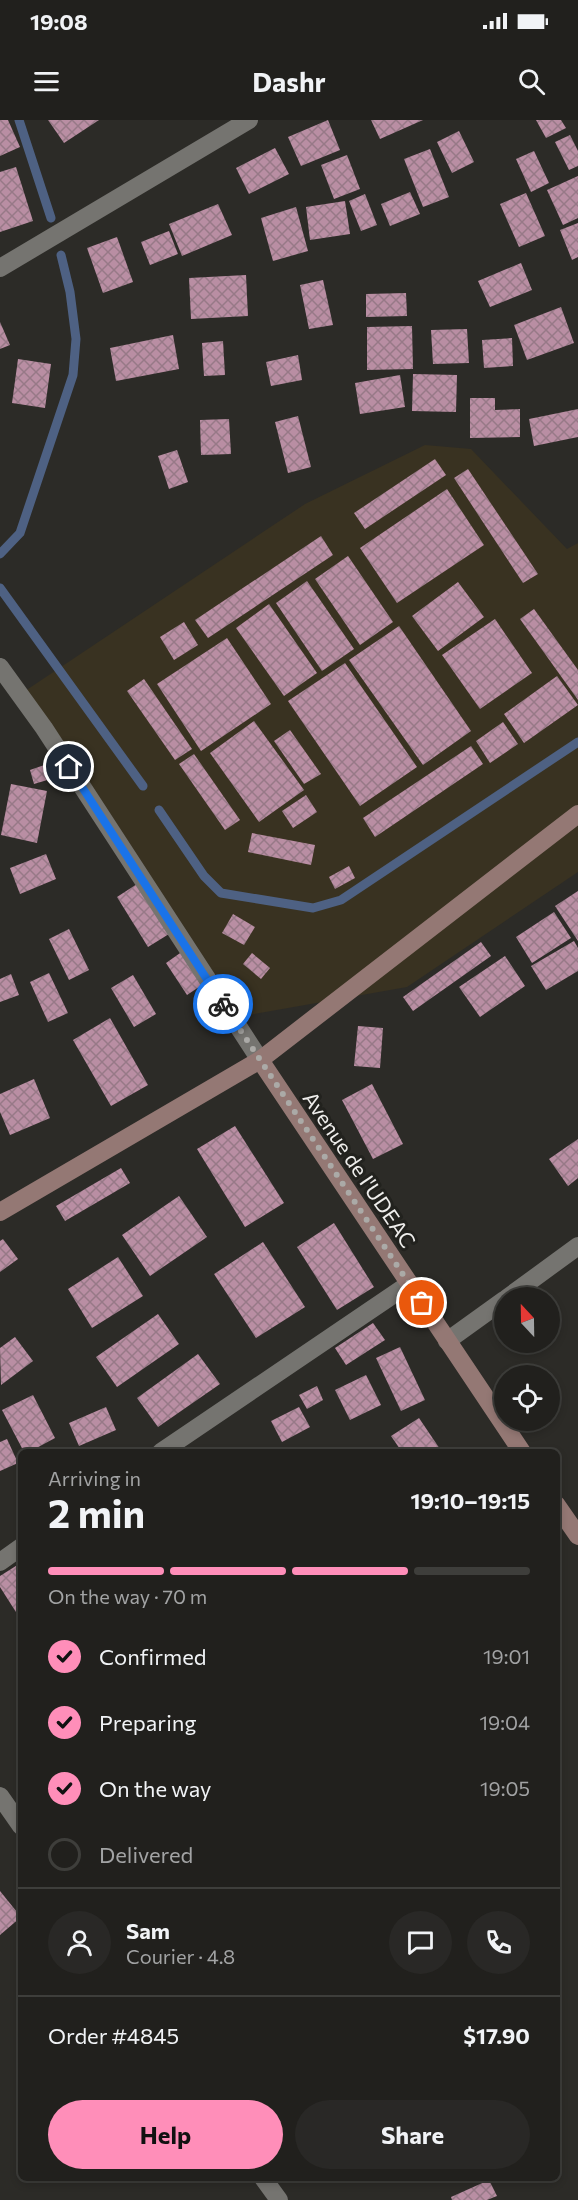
<!DOCTYPE html>
<meta charset="utf-8">
<style>
body{margin:0;font-family:Commissioner,sans-serif;background:#292826;color:#f1f3f6;height:100vh;display:flex;flex-direction:column;font-size:22px;white-space:nowrap}
*{box-sizing:border-box;margin:0}
p{font-size:20px;color:#a2a3a4}
.icon{flex:none;width:33px;height:33px;fill:none;stroke:currentColor;stroke-width:2;stroke-linecap:round;stroke-linejoin:round}
.map{position:relative;flex:1;overflow:hidden}
.sheet{position:absolute;left:18px;top:1329px;width:542px;height:732px;display:flex;flex-direction:column;background:#21201d;border-radius:9px;box-shadow:0 3px 9px #0003,0 0 0 2px #3e3e3b}
.sheet>*{flex:none}
.needle{width:39px;rotate:338deg}
.fabs{position:absolute;left:494px;top:1167px;display:grid;gap:12px}
.fabs a{display:grid;place-items:center;width:66px;height:66px;border-radius:50%;background:#21201d;box-shadow:0 3px 9px #0003,0 0 0 2px #3e3e3b;font-size:30px}
.pin{position:absolute;display:grid;place-items:center;width:51px;height:51px;color:#fff;margin:-26px;border:3px solid #fff;border-radius:50%;box-shadow:0 2px 6px #0007}
.courier{position:absolute;display:grid;place-items:center;width:60px;height:60px;margin:-30px;border:4px solid #1a73e8;border-radius:50%;background:#fff;color:#222;box-shadow:0 2px 8px #0007}
.overview em{font-style:normal;font-weight:700}
.overview div{display:flex;flex-direction:column-reverse}
.overview{display:flex;align-items:center;justify-content:space-between;height:102px;padding:0 30px}
h1{font-size:39px;font-weight:700;line-height:45px}
.bar{display:grid;grid-template-columns:repeat(4,1fr);gap:9px 6px;align-content:center;height:72px;padding:0 30px}
.bar i{height:8px;border-radius:4px;background:#3e3e3b}
.bar .selected{background:#ff8eb9}
.bar p{grid-column:span 4}
.line{display:flex;align-items:center;gap:15px;padding:0 30px;border-top:2px solid #3e3e3b}
.line div{flex:1}
.round{display:grid;place-items:center;flex:none;width:63px;height:63px;border-radius:32px;background:#292826}
ol{padding:0 30px;list-style:none}
li{display:flex;align-items:center;gap:18px;height:66px}
li p{margin-inline-start:auto}
li .icon{padding:6px;border-radius:50%;background:#ff8eb9;color:#111;stroke-width:4}
li:last-child{color:#a2a3a4}
li i{width:33px;height:33px;border:3px solid #3e3e3b;border-radius:50%}
.action{display:flex;gap:12px;margin-top:auto;padding:12px 30px}
.action a{flex:1;height:69px;border-radius:36px;background:#ff8eb9;color:#111;font-size:24px;font-weight:700;line-height:69px;text-align:center}
.action a+a{background:#292826;color:#f1f3f6}
.status{display:flex;justify-content:space-between;align-items:center;height:42px;padding:0 30px;background:#21201d;direction:ltr}
.status svg{height:16px;fill:currentColor}
header{display:flex;justify-content:space-between;align-items:center;height:78px;padding:0 30px;background:#21201d;font-size:27px;font-weight:700}
.map>svg:first-child{display:block}
</style>
<div class="status"><b>19:08</b><svg viewBox="0 0 49 12"><path d="M0 12V9h3v3zM5 12V6h3v6zM10 12V3h3v9zM15 12V0h3v12zM26 1h20v11H26zM47 4h2v5h-2z"/></svg></div>
<header><svg class="icon" aria-label="menu" viewBox="0 0 24 24"><path d="M4 6h16M4 12h16M4 18h16"/></svg>Dashr<svg class="icon" aria-label="search" viewBox="0 0 24 24"><circle cx="10" cy="10" r="6"/><path d="M15 15l6 6"/></svg></header>
<div class="map">
<svg width="578" height="2080" viewBox="0 0 578 2080">
<defs>
<pattern id="building-cross-hatch" width="8" height="8" patternUnits="userSpaceOnUse" patternTransform="scale(1.5)"><rect width="8" height="8" fill="#b98ea3"/><path d="M0 0l8 8M0 8l8-8" fill="none" stroke="#977987"/></pattern>
</defs>
<rect width="100%" height="100%" fill="#2c2b27"/>
<polygon fill="#393221" points="425,325 471,329 567,429 578,423 578,752 407,867 243,896 13,579 305,384"/>
<g fill="none" stroke-linecap="round" stroke-linejoin="round">
<g stroke="#4e6183" stroke-width="9">
<polyline points="19,0 51,98"/>
<polyline points="0,434 20,413 73,255 76,219 70,172 61,135"/>
<polyline points="0,468 143,666"/>
<polyline points="159,690 204,756 221,773 313,788 341,780 578,622"/>
</g>
</g>
<g fill="url(#building-cross-hatch)">
<polygon points="0,0 8,0 20,27 0,36"/>
<polygon points="48,0 99,0 64,23"/>
<polygon points="328,0 340,30 301,46 288,17"/>
<polygon points="371,0 423,0 380,19"/>
<polygon points="536,0 561,0 566,8 546,18"/>
<polygon points="459,11 474,42 452,53 437,22"/>
<polygon points="570,15 578,31 578,46 569,50 555,22"/>
<polygon points="275,28 289,54 249,74 236,48"/>
<polygon points="430,29 449,77 423,87 404,39"/>
<polygon points="534,31 549,63 531,72 516,39"/>
<polygon points="347,35 360,69 334,79 321,45"/>
<polygon points="16,47 33,101 0,112 0,52"/>
<polygon points="578,56 578,98 563,105 547,70"/>
<polygon points="410,72 420,94 390,106 381,84"/>
<polygon points="526,73 545,116 519,127 500,84"/>
<polygon points="365,74 377,105 361,111 349,81"/>
<polygon points="345,81 350,114 310,120 306,87"/>
<polygon points="218,84 232,115 182,136 169,104"/>
<polygon points="296,87 308,131 273,141 261,98"/>
<polygon points="578,103 578,137 572,140 560,110"/>
<polygon points="169,111 178,134 150,145 141,122"/>
<polygon points="117,117 133,162 103,173 87,128"/>
<polygon points="521,143 532,170 490,187 478,161"/>
<polygon points="246,155 248,196 191,199 189,158"/>
<polygon points="323,160 333,205 309,209 300,165"/>
<polygon points="406,173 407,196 366,197 366,174"/>
<polygon points="561,187 574,223 527,240 514,205"/>
<polygon points="0,202 10,225 0,229"/>
<polygon points="412,206 413,249 367,250 367,207"/>
<polygon points="467,209 469,243 433,244 431,210"/>
<polygon points="173,215 179,249 116,261 110,228"/>
<polygon points="512,218 513,246 484,248 482,220"/>
<polygon points="223,221 225,255 204,256 202,223"/>
<polygon points="298,235 302,260 271,266 266,242"/>
<polygon points="18,239 51,244 45,288 12,283"/>
<polygon points="413,254 457,255 456,292 412,291"/>
<polygon points="400,255 405,287 360,294 355,263"/>
<polygon points="470,278 495,278 495,290 520,289 520,317 470,318"/>
<polygon points="578,289 578,317 534,326 529,299"/>
<polygon points="298,296 311,347 288,353 275,302"/>
<polygon points="229,299 231,334 201,335 200,300"/>
<polygon points="177,330 188,362 169,369 158,336"/>
<polygon points="435,339 446,355 365,409 354,393"/>
<polygon points="468,349 538,454 523,463 454,358"/>
<polygon points="447,369 484,425 397,483 360,428"/>
<polygon points="321,416 333,435 208,518 195,500"/>
<polygon points="348,436 393,502 360,525 315,459"/>
<polygon points="307,461 354,529 322,551 276,483"/>
<polygon points="458,462 484,497 438,531 412,496"/>
<polygon points="269,484 317,553 284,576 236,508"/>
<polygon points="534,489 578,550 578,580 520,499"/>
<polygon points="495,499 532,553 480,589 442,535"/>
<polygon points="184,502 198,525 174,540 160,517"/>
<polygon points="399,506 471,611 423,645 349,540"/>
<polygon points="227,518 271,584 201,631 157,564"/>
<polygon points="345,543 417,647 360,686 288,581"/>
<polygon points="557,556 578,585 524,623 504,594"/>
<polygon points="144,559 192,629 175,640 127,571"/>
<polygon points="254,601 304,670 259,702 210,633"/>
<polygon points="503,602 518,624 490,643 476,621"/>
<polygon points="290,610 321,654 304,664 274,621"/>
<polygon points="471,626 483,644 375,717 363,698"/>
<polygon points="194,634 240,700 225,710 179,644"/>
<polygon points="50,643 54,658 34,664 30,650"/>
<polygon points="11,664 47,671 37,723 1,715"/>
<polygon points="306,675 317,692 293,708 282,691"/>
<polygon points="252,713 315,725 311,745 248,732"/>
<polygon points="46,734 56,759 20,774 10,748"/>
<polygon points="349,746 355,758 335,769 329,757"/>
<polygon points="137,764 169,814 148,827 117,777"/>
<polygon points="578,771 578,821 555,786"/>
<polygon points="554,792 571,818 532,843 516,817"/>
<polygon points="233,794 255,807 244,825 222,813"/>
<polygon points="69,809 89,850 69,860 49,819"/>
<polygon points="574,821 578,828 578,851 546,870 531,846"/>
<polygon points="481,822 491,836 413,891 403,877"/>
<polygon points="183,831 205,863 187,875 166,843"/>
<polygon points="252,833 270,848 261,859 243,844"/>
<polygon points="505,836 525,866 480,897 459,867"/>
<polygon points="49,853 68,893 48,902 30,862"/>
<polygon points="11,854 19,875 0,882 0,859"/>
<polygon points="133,855 156,894 134,907 111,868"/>
<polygon points="110,898 148,965 111,986 73,920"/>
<polygon points="358,906 383,908 380,948 354,946"/>
<polygon points="34,959 50,998 10,1015 0,992 0,974"/>
<polygon points="372,964 403,1024 373,1039 342,980"/>
<polygon points="235,1006 284,1083 245,1107 197,1029"/>
<polygon points="578,1019 578,1058 568,1066 549,1039"/>
<polygon points="121,1048 130,1063 65,1101 56,1086"/>
<polygon points="179,1076 207,1117 150,1156 122,1115"/>
<polygon points="334,1103 374,1167 337,1190 297,1127"/>
<polygon points="3,1119 18,1139 0,1152 0,1121"/>
<polygon points="263,1122 305,1187 256,1218 214,1154"/>
<polygon points="118,1137 143,1176 92,1208 68,1169"/>
<polygon points="158,1194 179,1224 117,1267 96,1237"/>
<polygon points="373,1203 385,1220 346,1245 335,1228"/>
<polygon points="15,1217 33,1241 1,1265 0,1228"/>
<polygon points="400,1227 425,1280 401,1291 376,1238"/>
<polygon points="198,1234 220,1264 158,1307 137,1278"/>
<polygon points="366,1255 381,1285 350,1300 335,1270"/>
<polygon points="317,1266 323,1280 307,1289 299,1275"/>
<polygon points="33,1275 55,1318 29,1332 24,1332 2,1290"/>
<polygon points="106,1287 116,1310 79,1326 69,1303"/>
<polygon points="299,1287 310,1307 282,1322 271,1301"/>
<polygon points="419,1298 442,1332 402,1332 391,1316"/>
<polygon points="7,1319 18,1343 0,1351 0,1322"/>
<polygon points="19,1444 21,1447 21,1500 0,1467 0,1456"/>
<polygon points="0,1771 21,1797 0,1815"/>
<polygon points="489,2060 497,2076 487,2080 452,2080 451,2077"/>
</g>
<g fill="none" stroke-linecap="round" stroke-linejoin="round">
<g stroke="#757470" stroke-width="18">
<polyline points="0,148 249,0"/>
<polyline points="0,547 44,608 260,940"/>
<polyline points="507,1178 578,1126"/>
<polyline points="447,1221 504,1180"/>
<polyline points="161,1332 409,1164"/>
<polyline points="0,1442 21,1427"/>
<polyline points="0,1676 21,1706"/>
<polyline points="263,2058 279,2080"/>
</g>
<g stroke="#947874" stroke-width="18">
<polyline points="260,940 522,1332"/>
<polyline points="0,1092 260,940 578,694"/>
<polyline points="556,1384 578,1416"/>
</g>
</g>
<g fill="none" stroke-linecap="round" stroke-linejoin="round">
<polyline stroke="#abaaa7" stroke-width="6" stroke-dasharray="0 10.8" points="223,884 422,1183"/>
<polyline stroke="#1a73e8" stroke-width="8" points="69,647 223,884"/>
</g>
<g text-anchor="middle" dominant-baseline="central" stroke-width="6" stroke-linejoin="round" paint-order="stroke">
<g font-size="21" fill="#efeeec" stroke="#22221e">
<text transform="translate(360 1049) rotate(56)">Avenue de I'UDEAC</text>
</g>
</g>
</svg>
<div class="fabs">
<a><svg class="needle" viewBox="-14 -14 28 28"><path d="M0-13l5 13h-10z" fill="#e53935"/><path d="M0 13l5-13h-10z" fill="#a2a3a4"/></svg></a>
<a><svg class="icon" aria-label="locate" viewBox="0 0 24 24"><circle cx="12" cy="12" r="6"/><path d="M12 2v4M12 18v4M2 12h4M18 12h4"/></svg></a>
</div>
<div class="pin" style="left:422px;top:1183px;background:#ea580c"><svg class="icon" aria-label="bag" viewBox="0 0 24 24"><path d="M5 8h14l-1 12H6zM9 8a3 3 0 0 1 6 0"/></svg></div>
<div class="pin" style="left:69px;top:647px;background:#1f2937"><svg class="icon" aria-label="home" viewBox="0 0 24 24"><path d="M3 11l9-7 9 7M6 9v11h12V9"/></svg></div>
<div class="courier" style="left:223px;top:884px"><svg class="icon" aria-label="bike" viewBox="0 0 24 24"><circle cx="6" cy="16" r="4"/><circle cx="18" cy="16" r="4"/><path d="M6 16l4-8h5l3 8M10 8l3 8H6M13 5h3"/></svg></div>
<section class="sheet">
<div class="overview"><div><h1>2 min</h1><p>Arriving in</p></div><em>19:10–19:15</em></div>
<div class="bar"><i class="selected"></i><i class="selected"></i><i class="selected"></i><i></i><p>On the way · 70 m</p></div>
<ol>
<li><svg class="icon" aria-label="check" viewBox="0 0 24 24"><path d="M5 12l5 5 9-10"/></svg>Confirmed<p>19:01</p></li>
<li><svg class="icon" aria-label="check" viewBox="0 0 24 24"><path d="M5 12l5 5 9-10"/></svg>Preparing<p>19:04</p></li>
<li><svg class="icon" aria-label="check" viewBox="0 0 24 24"><path d="M5 12l5 5 9-10"/></svg>On the way<p>19:05</p></li>
<li><i></i>Delivered</li>
</ol>
<div class="line" style="height:108px"><a class="round"><svg class="icon" aria-label="person" viewBox="0 0 24 24"><circle cx="12" cy="8" r="4"/><path d="M4 21q1-7 8-7t8 7"/></svg></a><div><b>Sam</b><p>Courier · 4.8</p></div><a class="round"><svg class="icon" aria-label="chat" viewBox="0 0 24 24"><path d="M4 5h16v11H9l-5 4z"/></svg></a><a class="round"><svg class="icon" aria-label="phone" viewBox="0 0 24 24"><path d="M5 4h4l2 5-3 2q2 4 5 5l2-3 5 2v4C11 20 4 13 5 4z"/></svg></a></div>
<div class="line" style="height:78px"><div>Order #4845</div><b>$17.90</b></div>
<div class="action"><a>Help</a><a>Share</a></div>
</section>
</div>
